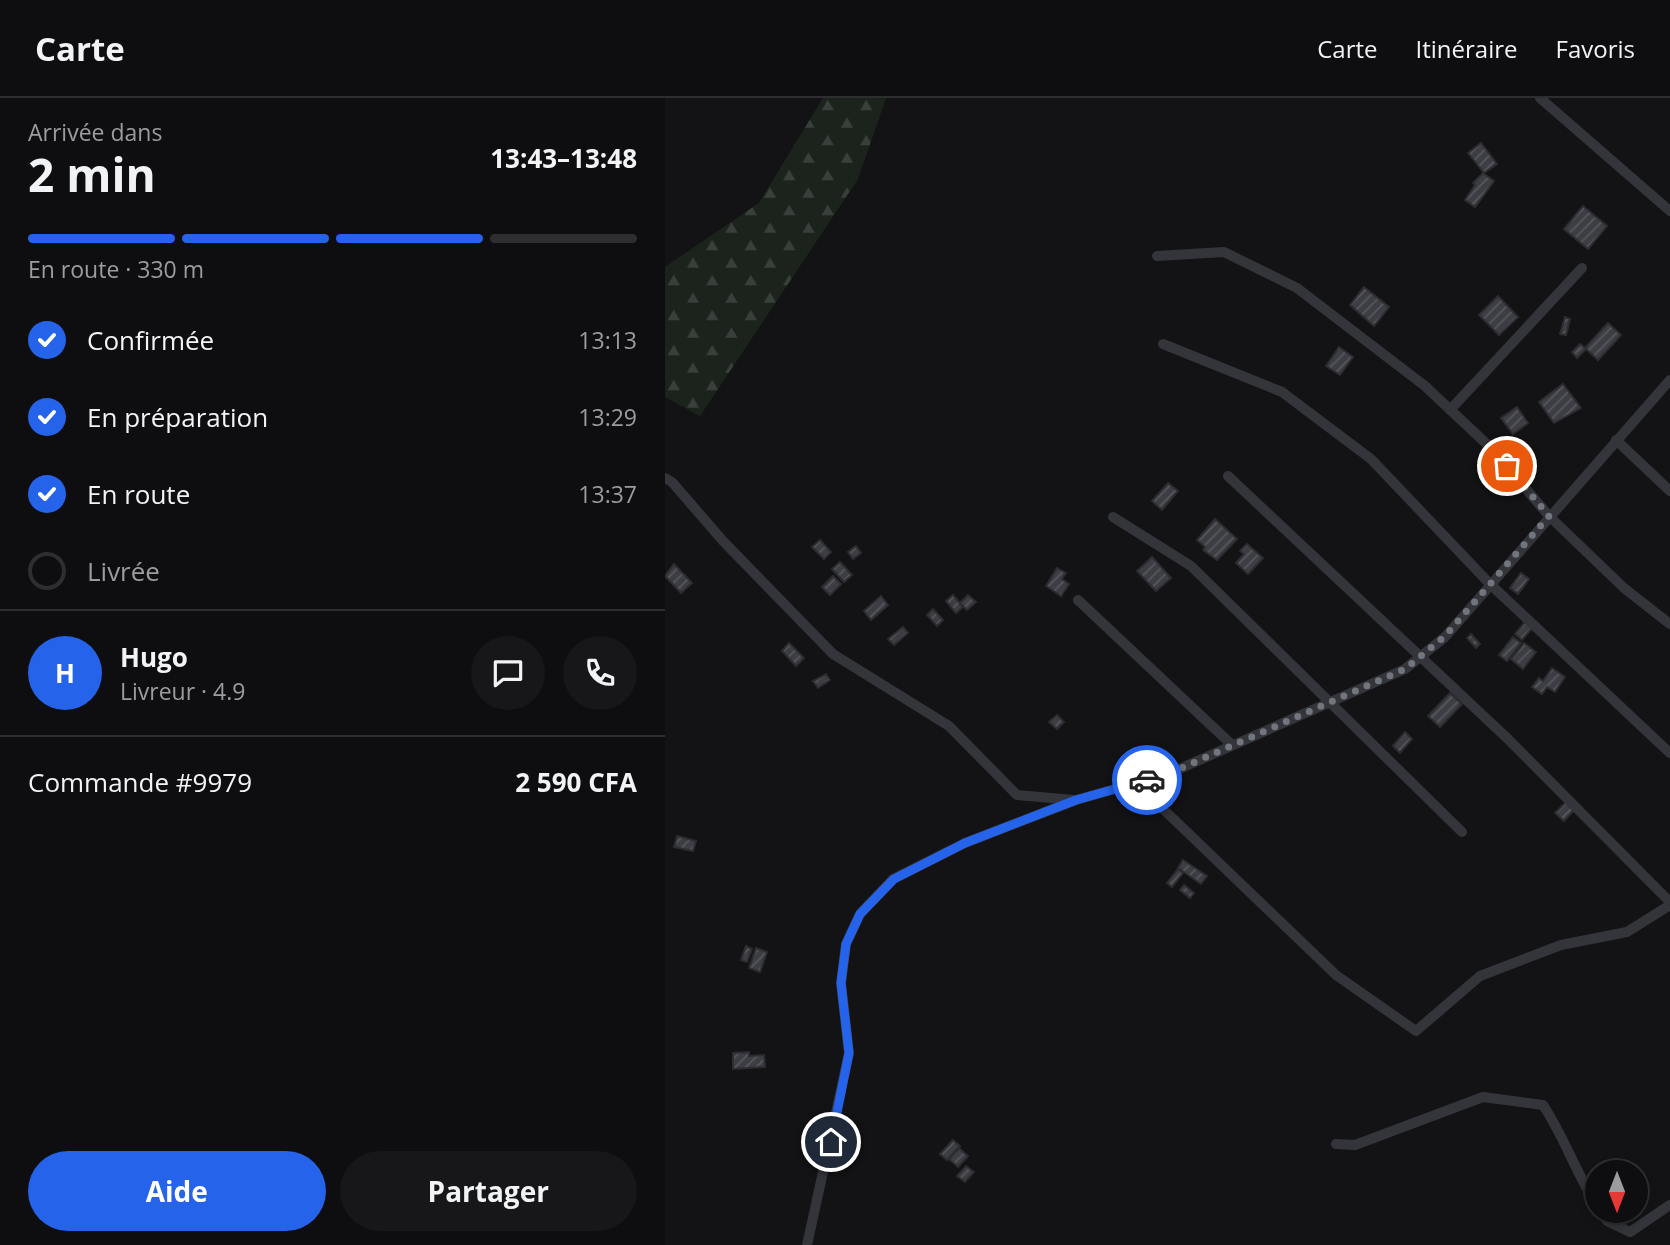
<!DOCTYPE html>
<html lang="fr">
<meta charset="utf-8">
<style>
body{margin:0;font-family:"Open Sans",sans-serif;background:#171719;color:#f1f3f6;height:100vh;display:flex;flex-direction:column;font-size:26px;white-space:nowrap}
*{box-sizing:border-box;margin:0}
p{font-size:23px;color:#9b9c9f}
.icon{flex:none;width:38px;height:38px;fill:none;stroke:currentColor;stroke-width:2;stroke-linecap:round;stroke-linejoin:round}
.map{position:relative;flex:1;overflow:hidden}
.panel{display:flex;flex-direction:column;background:#0e0e10;width:665px}
.panel>*{flex:none}
.needle{width:46px;rotate:180deg}
.controls{position:absolute;left:920px;top:1062px;display:grid;gap:14px}
.controls a{display:grid;place-items:center;width:63px;height:63px;border-radius:50%;background:#0e0e10;box-shadow:0 4px 10px #0003,0 0 0 2px #2e2e30;font-size:35px}
.pin{position:absolute;display:grid;place-items:center;width:60px;height:60px;color:#fff;margin:-30px;border:4px solid #fff;border-radius:50%;box-shadow:0 2px 7px #0007}
.courier{position:absolute;display:grid;place-items:center;width:70px;height:70px;margin:-35px;border:5px solid #2563eb;border-radius:50%;background:#fff;color:#222;box-shadow:0 2px 9px #0007}
.head em{font-style:normal;font-weight:700}
.head div{display:flex;flex-direction:column-reverse}
.head{display:flex;align-items:center;justify-content:space-between;height:119px;padding:0 28px}
h1{font-size:46px;font-weight:700;line-height:52px}
.bar{display:grid;grid-template-columns:repeat(4,1fr);gap:10px 7px;align-content:center;height:84px;padding:0 28px}
.bar i{height:9px;border-radius:5px;background:#2e2e30}
.bar .selected{background:#2563eb}
.bar p{grid-column:span 4}
.line{display:flex;align-items:center;gap:18px;padding:0 28px;border-top:2px solid #2e2e30}
.line div{flex:1}
.round{display:grid;place-items:center;flex:none;width:74px;height:74px;border-radius:37px;background:#171719}
ol{padding:0 28px;list-style:none}
li{display:flex;align-items:center;gap:21px;height:77px}
li p{margin-inline-start:auto}
li .icon{padding:7px;border-radius:50%;background:#2563eb;color:#fff;stroke-width:4}
li:last-child{color:#9b9c9f}
li i{width:38px;height:38px;border:4px solid #2e2e30;border-radius:50%}
.action{display:flex;gap:14px;margin-top:auto;padding:14px 28px}
.action a{flex:1;height:80px;border-radius:42px;background:#2563eb;color:#fff;font-size:28px;font-weight:700;line-height:80px;text-align:center}
.action a+a{background:#171719;color:#f1f3f6}
header{display:flex;align-items:center;gap:42px;box-sizing:border-box;height:98px;padding:0 35px;background:#0e0e10;border-bottom:2px solid #2e2e30}
header strong{font-size:33px}
nav{display:flex;gap:38px;margin-inline-start:auto;font-size:24px}
main{display:flex;flex:1;min-height:0}
.map>svg:first-child{display:block}
</style>
<header>
<strong>Carte</strong>
<nav><a>Carte</a><a>Itinéraire</a><a>Favoris</a></nav>
</header>
<main>
<section class="panel">
<div class="head"><div><h1>2 min</h1><p>Arrivée dans</p></div><em>13:43–13:48</em></div>
<div class="bar"><i class="selected"></i><i class="selected"></i><i class="selected"></i><i></i><p>En route · 330 m</p></div>
<ol>
<li><svg class="icon" aria-label="check" viewBox="0 0 24 24"><path d="M5 12l5 5 9-10"/></svg>Confirmée<p>13:13</p></li>
<li><svg class="icon" aria-label="check" viewBox="0 0 24 24"><path d="M5 12l5 5 9-10"/></svg>En préparation<p>13:29</p></li>
<li><svg class="icon" aria-label="check" viewBox="0 0 24 24"><path d="M5 12l5 5 9-10"/></svg>En route<p>13:37</p></li>
<li><i></i>Livrée</li>
</ol>
<div class="line" style="height:126px"><b class="round" style="background:#2563eb;color:#fff">H</b><div><b>Hugo</b><p>Livreur · 4.9</p></div><a class="round"><svg class="icon" aria-label="chat" viewBox="0 0 24 24"><path d="M4 5h16v11H9l-5 4z"/></svg></a><a class="round"><svg class="icon" aria-label="phone" viewBox="0 0 24 24"><path d="M5 4h4l2 5-3 2q2 4 5 5l2-3 5 2v4C11 20 4 13 5 4z"/></svg></a></div>
<div class="line" style="height:91px"><div>Commande #9979</div><b>2 590 CFA</b></div>
<div class="action"><a>Aide</a><a>Partager</a></div>
</section>
<div class="map">
<svg width="1005" height="1147" viewBox="0 0 1005 1147">
<defs>
<pattern id="forest-firs" width="22" height="20" patternUnits="userSpaceOnUse" patternTransform="scale(1.75)"><rect width="22" height="20" fill="#1b231c"/><path d="M5 1l3.5 6h-7zM16 11l3.5 6h-7z" fill="#39403b"/></pattern>
<pattern id="building-hatch" width="6" height="6" patternUnits="userSpaceOnUse" patternTransform="scale(1.75)"><rect width="6" height="6" fill="#3d3e43"/><path d="M-1 1l2-2M0 6l6-6M5 7l2-2" fill="none" stroke="#56575c"/></pattern>
</defs>
<rect width="100%" height="100%" fill="#131315"/>
<polygon fill="url(#forest-firs)" points="158,0 221,0 193,81 35,318 0,299 0,169 94,105"/>
<g fill="url(#building-hatch)" stroke="#2d2d31" stroke-width="2">
<polygon points="816,45 832,66 819,75 803,55"/>
<polygon points="818,75 829,83 810,109 800,102 810,87 808,85"/>
<polygon points="918,108 942,128 923,151 899,131"/>
<polygon points="699,189 724,209 709,228 685,207"/>
<polygon points="833,198 853,219 834,237 814,217"/>
<polygon points="900,219 905,221 901,237 895,236"/>
<polygon points="943,225 956,237 933,262 920,250"/>
<polygon points="915,246 921,251 912,260 907,254"/>
<polygon points="674,249 688,259 675,277 661,268"/>
<polygon points="898,286 916,310 889,325 874,304"/>
<polygon points="852,309 863,325 848,336 836,320"/>
<polygon points="503,385 513,393 497,412 487,403"/>
<polygon points="550,421 572,441 552,462 538,452 540,449 532,442"/>
<polygon points="155,442 166,454 159,461 147,449"/>
<polygon points="582,446 598,460 583,476 571,465 579,456 575,453"/>
<polygon points="191,448 196,455 188,461 183,454"/>
<polygon points="487,459 506,480 491,493 472,473"/>
<polygon points="175,464 187,477 179,484 167,471"/>
<polygon points="9,466 27,485 16,495 0,478"/>
<polygon points="392,470 401,475 397,481 404,486 396,498 381,488"/>
<polygon points="856,475 864,481 853,496 845,490"/>
<polygon points="168,478 176,486 165,497 157,489"/>
<polygon points="288,497 298,509 291,515 281,503"/>
<polygon points="303,497 311,504 302,512 295,505"/>
<polygon points="216,498 223,507 206,522 199,513"/>
<polygon points="268,511 278,522 272,528 262,517"/>
<polygon points="860,524 867,530 857,542 850,536"/>
<polygon points="238,529 243,535 229,547 223,541"/>
<polygon points="806,536 815,546 811,550 802,540"/>
<polygon points="848,539 856,545 842,563 834,557"/>
<polygon points="124,545 139,560 131,568 117,553"/>
<polygon points="859,545 871,554 858,571 846,561"/>
<polygon points="887,570 900,579 890,594 882,589 877,596 867,589 874,580 878,583"/>
<polygon points="161,576 165,582 153,590 148,583"/>
<polygon points="785,595 797,606 775,629 763,618"/>
<polygon points="392,617 399,624 392,631 384,624"/>
<polygon points="740,634 747,641 735,655 728,648"/>
<polygon points="902,703 910,711 899,723 890,715"/>
<polygon points="12,738 31,743 28,753 9,749"/>
<polygon points="518,762 542,778 536,786 513,770"/>
<polygon points="513,771 518,775 507,789 502,785"/>
<polygon points="519,787 529,795 525,800 515,792"/>
<polygon points="81,848 87,851 82,864 76,862"/>
<polygon points="91,850 102,854 95,874 84,870"/>
<polygon points="84,954 84,958 99,957 100,969 68,971 68,955"/>
<polygon points="288,1042 295,1048 282,1062 275,1056"/>
<polygon points="294,1050 303,1058 293,1069 284,1061"/>
<polygon points="301,1068 309,1074 300,1084 292,1078"/>
</g>
<g fill="none" stroke-linecap="round" stroke-linejoin="round">
<g stroke="#34353a" stroke-width="10">
<polyline points="875,0 1005,113"/>
<polyline points="492,158 559,154 632,190 760,288 828,352 884,418 959,490 1005,526"/>
<polyline points="498,246 617,294 706,361 825,486 1005,655"/>
<polyline points="785,312 917,170"/>
<polyline points="951,342 1005,393"/>
<polyline points="563,378 843,641 1005,804"/>
<polyline points="0,380 7,384 58,443 168,556 284,628 352,697 409,702"/>
<polyline points="448,419 526,468 797,734"/>
<polyline points="413,502 566,646"/>
<polyline points="471,685 671,877 751,933 815,878 896,847 962,834 1005,807"/>
<path d="M671,1046L690,1047L818,999L878,1007C900,1040 911,1076 933,1109"/>
<polyline points="936,1113 942,1123 965,1134 1005,1107"/>
<polyline points="142,1147 184,955 176,885 181,846 195,816 228,781 300,745 411,702 503,676 740,571 780,539 1005,282"/>
</g>
</g>
<g fill="none" stroke-linecap="round" stroke-linejoin="round">
<polyline stroke="#71767e" stroke-width="7" stroke-dasharray="0 12.6" points="482,682 503,676 740,571 780,538 884,418 842,368"/>
<polyline stroke="#2563eb" stroke-width="9" points="166,1044 184,955 176,885 181,846 195,816 229,781 300,745 411,702 482,682"/>
</g>
</svg>
<div class="controls">
<a><svg class="needle" viewBox="-14 -14 28 28"><path d="M0-13l5 13h-10z" fill="#e53935"/><path d="M0 13l5-13h-10z" fill="#9b9c9f"/></svg></a>
</div>
<div class="pin" style="left:842px;top:368px;background:#ea580c"><svg class="icon" aria-label="bag" viewBox="0 0 24 24"><path d="M5 8h14l-1 12H6zM9 8a3 3 0 0 1 6 0"/></svg></div>
<div class="pin" style="left:166px;top:1044px;background:#1f2937"><svg class="icon" aria-label="home" viewBox="0 0 24 24"><path d="M3 11l9-7 9 7M6 9v11h12V9"/></svg></div>
<div class="courier" style="left:482px;top:682px"><svg class="icon" aria-label="car" viewBox="0 0 24 24"><path d="M5 17H2v-5l4-1 3-4h7l3 4 3 1v5h-3M9 17h6M6 11h13"/><circle cx="7" cy="17" r="2"/><circle cx="17" cy="17" r="2"/></svg></div>
</div>
</main>
